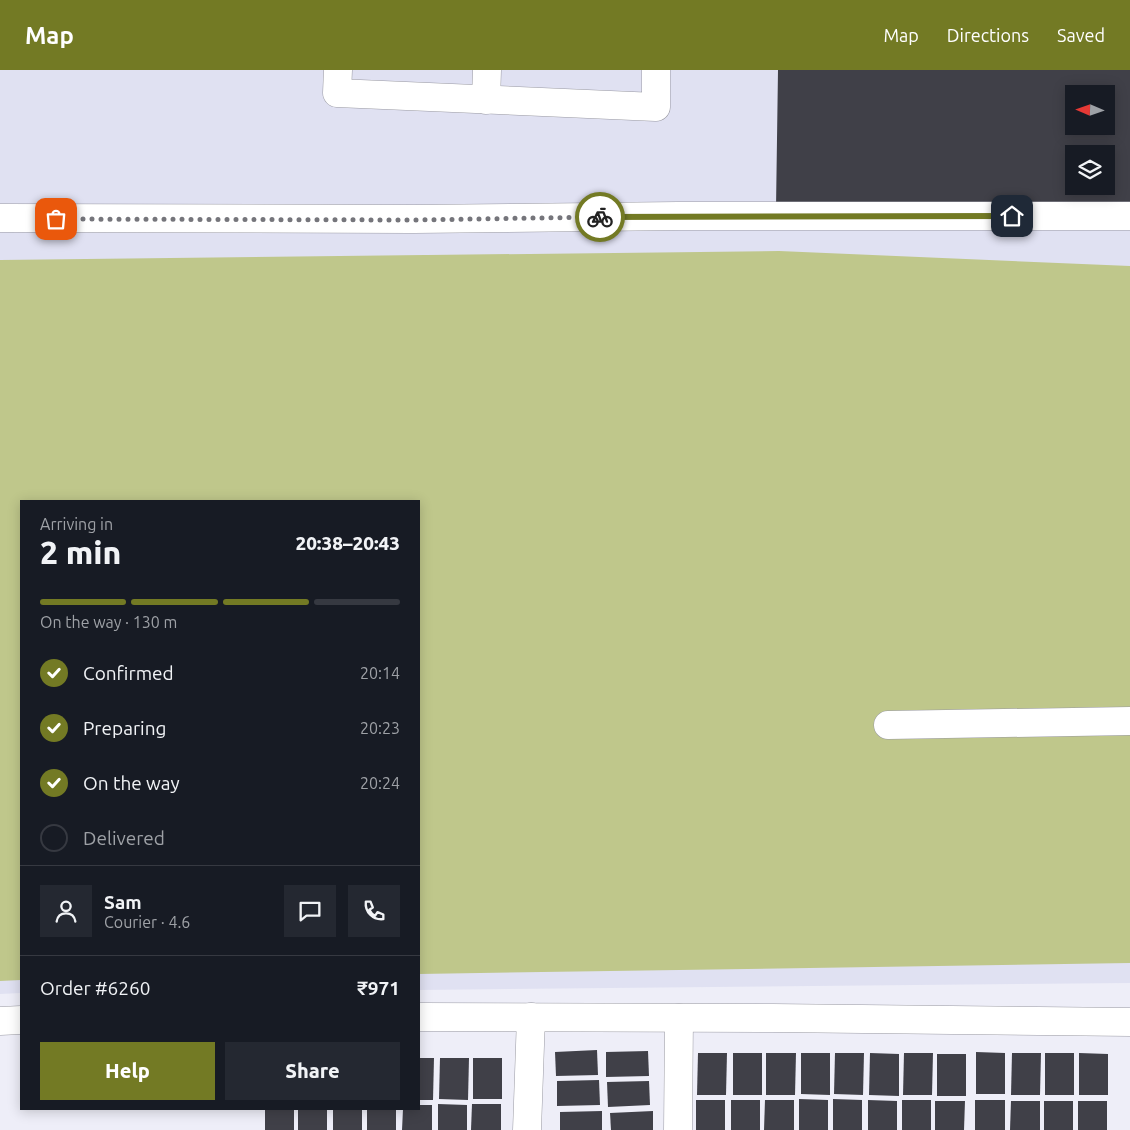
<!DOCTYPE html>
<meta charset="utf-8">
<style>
body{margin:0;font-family:Ubuntu,sans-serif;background:#242831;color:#f1f3f6;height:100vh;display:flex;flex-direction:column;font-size:19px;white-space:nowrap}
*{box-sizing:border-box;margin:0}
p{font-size:16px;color:#9ea1a6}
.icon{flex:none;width:28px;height:28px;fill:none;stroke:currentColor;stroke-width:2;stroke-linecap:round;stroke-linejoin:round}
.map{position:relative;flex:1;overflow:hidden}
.sheet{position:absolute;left:20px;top:430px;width:400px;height:610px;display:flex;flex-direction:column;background:#171b24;border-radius:0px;box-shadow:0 2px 12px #0003}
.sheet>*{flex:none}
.needle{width:32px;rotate:272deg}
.controls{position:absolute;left:1065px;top:15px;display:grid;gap:10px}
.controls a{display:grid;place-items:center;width:50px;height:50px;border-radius:0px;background:#171b24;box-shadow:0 2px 12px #0003;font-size:25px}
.pin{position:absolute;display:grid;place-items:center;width:42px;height:42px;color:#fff;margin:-21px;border-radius:10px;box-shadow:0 2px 8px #0006}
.courier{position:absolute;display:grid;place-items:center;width:50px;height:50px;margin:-25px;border:4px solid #737a24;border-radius:50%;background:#fff;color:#222;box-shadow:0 1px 6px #0007}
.headline em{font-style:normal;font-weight:800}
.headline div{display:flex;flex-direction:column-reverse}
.headline{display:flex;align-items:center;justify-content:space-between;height:85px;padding:0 20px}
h1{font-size:32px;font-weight:800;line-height:38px}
.bar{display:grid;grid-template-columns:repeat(4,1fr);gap:8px 5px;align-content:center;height:60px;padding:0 20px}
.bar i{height:6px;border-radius:4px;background:#363941}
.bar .current{background:#737a24}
.bar p{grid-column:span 4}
.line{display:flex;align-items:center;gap:12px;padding:0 20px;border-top:1px solid #363941}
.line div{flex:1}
.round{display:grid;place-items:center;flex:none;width:52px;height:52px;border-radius:0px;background:#242831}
ol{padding:0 20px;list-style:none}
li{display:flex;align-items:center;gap:15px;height:55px}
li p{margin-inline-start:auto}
li .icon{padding:5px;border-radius:50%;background:#737a24;color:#fff;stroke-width:4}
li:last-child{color:#9ea1a6}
li i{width:28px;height:28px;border:2px solid #363941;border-radius:50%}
.primary-button{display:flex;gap:10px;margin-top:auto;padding:10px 20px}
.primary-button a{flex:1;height:58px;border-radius:0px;background:#737a24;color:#fff;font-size:20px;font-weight:800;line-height:58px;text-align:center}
.primary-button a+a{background:#242831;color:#f1f3f6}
header{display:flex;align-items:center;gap:30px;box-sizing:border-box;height:70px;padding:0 25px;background:#737a24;color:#fff}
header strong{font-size:24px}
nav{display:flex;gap:28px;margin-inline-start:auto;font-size:18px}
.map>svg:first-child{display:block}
</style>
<header>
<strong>Map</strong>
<nav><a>Map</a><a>Directions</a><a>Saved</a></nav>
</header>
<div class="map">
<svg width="1130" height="1060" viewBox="0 0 1130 1060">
<rect width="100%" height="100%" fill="#eeeef8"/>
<path fill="#e0e1f2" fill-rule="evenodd" d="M0,0H1130V913L419,920V431H21V923L0,924ZM1074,24H1106V56H1074ZM1074,84H1106V116H1074Z"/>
<polygon fill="#bfc78b" points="779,181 1130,196 1130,893 419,904 419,431 21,431 21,910 0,911 0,190"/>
<g fill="#404048" fill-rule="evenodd">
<path d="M778,0H1130V142L776,138ZM1074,24H1106V56H1074ZM1074,84H1106V116H1074Z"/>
<polygon points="597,980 598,1005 556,1006 555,982"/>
<polygon points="648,981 649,1006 606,1007 606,982"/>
<polygon points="976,982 1005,983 1005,1024 976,1024"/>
<polygon points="698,983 727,983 726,1025 697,1025"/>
<rect x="733" y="983" width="29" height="42"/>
<polygon points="766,983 796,983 795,1025 766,1025"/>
<polygon points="801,983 830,983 830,1025 801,1024"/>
<polygon points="835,983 864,983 863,1025 834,1024"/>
<polygon points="870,983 899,984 899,1026 869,1025"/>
<polygon points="904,983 933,983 932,1025 903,1025"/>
<polygon points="1012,983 1041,983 1040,1025 1011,1025"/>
<rect x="1045" y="983" width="29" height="42"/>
<polygon points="1079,983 1108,984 1108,1025 1079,1025"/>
<rect x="937" y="984" width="29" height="42"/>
<polygon points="419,988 434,988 433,1030 419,1030"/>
<polygon points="440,988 469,988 468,1030 439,1029"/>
<rect x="473" y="988" width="29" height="41"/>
<polygon points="599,1010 600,1035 557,1036 557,1011"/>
<polygon points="649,1011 650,1035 608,1037 607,1012"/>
<polygon points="799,1029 828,1030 828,1060 799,1060"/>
<polygon points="833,1029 862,1030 862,1060 833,1060"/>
<rect x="696" y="1030" width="29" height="30"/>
<rect x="731" y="1030" width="29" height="30"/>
<polygon points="765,1030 794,1030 794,1060 764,1060"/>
<polygon points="868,1030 897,1031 897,1060 868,1060"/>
<rect x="902" y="1030" width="29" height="30"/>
<rect x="975" y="1030" width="30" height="30"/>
<polygon points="935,1031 965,1031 964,1060 935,1060"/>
<polygon points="1011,1031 1040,1031 1040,1060 1010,1060"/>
<rect x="1044" y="1031" width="29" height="29"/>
<rect x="1078" y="1031" width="29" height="29"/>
<polygon points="438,1034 467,1035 467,1060 438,1060"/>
<polygon points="472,1034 501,1034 501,1060 471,1060"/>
<polygon points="419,1035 432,1035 432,1060 402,1060 403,1039 419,1039"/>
<rect x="265" y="1039" width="29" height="21"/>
<rect x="298" y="1039" width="29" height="21"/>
<rect x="333" y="1039" width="29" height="21"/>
<rect x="367" y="1039" width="29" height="21"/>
<polygon points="602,1041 602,1060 560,1060 560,1042"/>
<polygon points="653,1041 653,1060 611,1060 610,1043"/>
</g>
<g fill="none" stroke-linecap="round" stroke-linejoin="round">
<g stroke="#9a9aa3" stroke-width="29">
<g id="minor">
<polyline points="338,0 337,23 656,37 656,0"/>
<polyline points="486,30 487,0"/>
<polyline points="0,148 414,149 678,146 1130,146"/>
<polyline points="888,655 1130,651"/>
<polyline points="419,947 773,948 1130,952"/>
<polyline points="0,951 21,950"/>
<polyline points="527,1060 531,947"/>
<polyline points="678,1060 679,948"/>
</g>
</g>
<use href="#minor" stroke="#fff" stroke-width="28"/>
</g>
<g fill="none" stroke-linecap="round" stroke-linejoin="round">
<polyline stroke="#75757b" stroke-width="5" stroke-dasharray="0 9" points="56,149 414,150 600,147"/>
<polyline stroke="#737a24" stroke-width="6" points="600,147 1012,146"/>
</g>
</svg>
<div class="controls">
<a><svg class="needle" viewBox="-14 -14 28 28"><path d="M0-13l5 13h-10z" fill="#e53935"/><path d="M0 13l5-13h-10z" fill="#9ea1a6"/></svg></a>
<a><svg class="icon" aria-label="layers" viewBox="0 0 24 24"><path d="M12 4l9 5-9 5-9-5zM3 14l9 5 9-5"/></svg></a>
</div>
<div class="pin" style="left:56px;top:149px;background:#ea580c"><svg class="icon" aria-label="bag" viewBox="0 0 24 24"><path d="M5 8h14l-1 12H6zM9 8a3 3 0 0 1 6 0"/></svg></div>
<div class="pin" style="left:1012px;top:146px;background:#1f2937"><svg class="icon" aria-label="home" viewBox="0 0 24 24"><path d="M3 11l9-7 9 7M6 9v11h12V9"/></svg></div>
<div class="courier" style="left:600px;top:147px"><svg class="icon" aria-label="bike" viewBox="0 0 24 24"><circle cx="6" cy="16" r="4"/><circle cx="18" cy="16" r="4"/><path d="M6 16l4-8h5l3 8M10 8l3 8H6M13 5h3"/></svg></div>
<section class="sheet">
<div class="headline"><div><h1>2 min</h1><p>Arriving in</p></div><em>20:38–20:43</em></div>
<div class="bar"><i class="current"></i><i class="current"></i><i class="current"></i><i></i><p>On the way · 130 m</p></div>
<ol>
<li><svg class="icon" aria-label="check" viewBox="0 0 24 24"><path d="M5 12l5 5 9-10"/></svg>Confirmed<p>20:14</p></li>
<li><svg class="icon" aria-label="check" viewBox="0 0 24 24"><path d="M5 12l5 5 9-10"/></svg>Preparing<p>20:23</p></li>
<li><svg class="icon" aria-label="check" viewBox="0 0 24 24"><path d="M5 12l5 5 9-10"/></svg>On the way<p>20:24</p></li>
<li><i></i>Delivered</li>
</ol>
<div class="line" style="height:90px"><a class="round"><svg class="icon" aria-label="person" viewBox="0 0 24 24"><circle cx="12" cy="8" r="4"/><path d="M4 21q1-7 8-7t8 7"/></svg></a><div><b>Sam</b><p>Courier · 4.6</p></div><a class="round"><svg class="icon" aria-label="chat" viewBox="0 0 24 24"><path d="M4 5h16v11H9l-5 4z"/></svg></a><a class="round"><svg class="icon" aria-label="phone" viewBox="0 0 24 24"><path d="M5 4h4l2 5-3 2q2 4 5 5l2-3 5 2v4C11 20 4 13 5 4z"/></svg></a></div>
<div class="line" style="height:65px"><div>Order #6260</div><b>₹971</b></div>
<div class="primary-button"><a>Help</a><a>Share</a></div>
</section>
</div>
